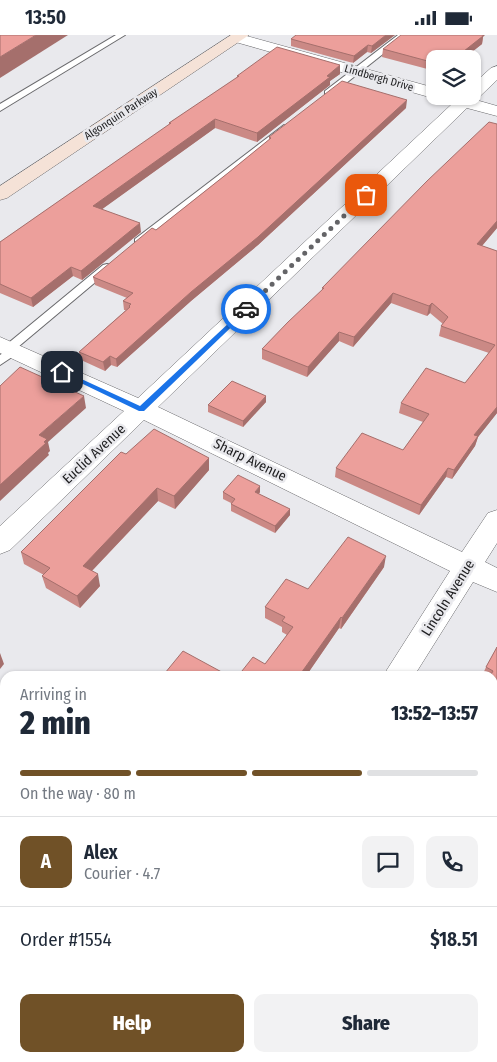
<!DOCTYPE html>
<meta charset="utf-8">
<style>
body{margin:0;font-family:"Fira Sans Condensed",sans-serif;background:#f2f2f3;color:#1f2937;height:100vh;display:flex;flex-direction:column;font-size:19px;white-space:nowrap}
*{box-sizing:border-box;margin:0}
p{font-size:16px;color:#747a83}
.icon{flex:none;width:28px;height:28px;fill:none;stroke:currentColor;stroke-width:2;stroke-linecap:round;stroke-linejoin:round}
.map{position:relative;flex:1;overflow:hidden}
.details{position:absolute;left:0px;top:636px;width:498px;height:391px;display:flex;flex-direction:column;background:#fff;border-radius:15px 15px 0 0;box-shadow:0 1px 4px #0004}
.details>*{flex:none}
.tools{position:absolute;left:426px;top:15px;display:grid;gap:10px}
.tools a{display:grid;place-items:center;width:55px;height:55px;border-radius:10px;background:#fff;box-shadow:0 1px 4px #0004;font-size:25px}
.pin{position:absolute;display:grid;place-items:center;width:42px;height:42px;color:#fff;margin:-21px;border-radius:10px;box-shadow:0 2px 8px #0006}
.courier{position:absolute;display:grid;place-items:center;width:50px;height:50px;margin:-25px;border:4px solid #1a73e8;border-radius:50%;background:#fff;color:#222;box-shadow:0 1px 6px #0007}
.head em{font-style:normal;font-weight:800}
.head div{display:flex;flex-direction:column-reverse}
.head{display:flex;align-items:center;justify-content:space-between;height:85px;padding:0 20px}
h1{font-size:32px;font-weight:800;line-height:38px}
.bar{display:grid;grid-template-columns:repeat(4,1fr);gap:8px 5px;align-content:center;height:60px;padding:0 20px}
.bar i{height:6px;border-radius:4px;background:#e0e1e3}
.bar .active{background:#705127}
.bar p{grid-column:span 4}
.line{display:flex;align-items:center;gap:12px;padding:0 20px;border-top:1px solid #e0e1e3}
.line div{flex:1}
.round{display:grid;place-items:center;flex:none;width:52px;height:52px;border-radius:10px;background:#f2f2f3}
.action{display:flex;gap:10px;margin-top:auto;padding:10px 20px}
.action a{flex:1;height:58px;border-radius:10px;background:#705127;color:#fff;font-size:20px;font-weight:800;line-height:58px;text-align:center}
.action a+a{background:#f2f2f3;color:#1f2937}
.status{display:flex;justify-content:space-between;align-items:center;height:35px;padding:0 25px;background:#fff;direction:ltr}
.status svg{height:14px;fill:currentColor}
.map>svg:first-child{display:block}
</style>
<div class="status"><b>13:50</b><svg viewBox="0 0 49 12"><path d="M0 12V9h3v3zM5 12V6h3v6zM10 12V3h3v9zM15 12V0h3v12zM26 1h20v11H26zM47 4h2v5h-2z"/></svg></div>
<div class="map">
<svg width="497" height="1027" viewBox="0 0 497 1027">
<rect width="100%" height="100%" fill="#e9e9ed"/>
<g fill="none" stroke-linecap="round" stroke-linejoin="round">
<g stroke="#69696c" stroke-width="2">
<g id="lane">
<polygon points="116,0 125,0 0,76 0,69"/>
<polygon points="398,0 407,0 331,60 325,60 325,56"/>
<polygon points="284,90 288,93 287,95 143,208 135,208 135,204"/>
<polygon points="107,229 111,230 112,232 111,234 18,312 20,315 18,318 0,330 0,320 6,316 4,313 6,310 103,230"/>
</g>
</g>
<g stroke="#69696c" stroke-width="1">
<g id="street">
<polygon points="231,0 243,0 435,53 435,61 441,61 435,63 429,62 232,6 229,3"/>
<polygon points="497,31 497,45 476,65 497,71 497,81 467,73 158,372 462,517 488,478 497,475 497,508 485,527 497,533 497,557 473,547 414,641 383,641 450,536 144,385 10,515 0,519 0,491 124,376 0,318 0,302 138,363 453,68 443,66 441,61 472,61 472,50 491,33"/>
<polygon points="135,1022 176,1022 174,1027 133,1027"/>
</g>
</g>
<g stroke="#69696c" stroke-width="1">
<polygon id="secondary" points="231,0 249,0 7,163 0,165 0,151"/>
</g>
<use href="#lane" fill="#fff" fill-rule="evenodd"/>
<use href="#street" fill="#fff" fill-rule="evenodd"/>
<use href="#secondary" fill="#f5e2d7" fill-rule="evenodd"/>
</g>
<g fill="#cb8985">
<polygon points="395,0 371,18 367,17 353,28 291,11 291,4"/>
<polygon points="483,2 482,9 463,24 435,24 435,36 382,22 383,14"/>
<polygon points="340,39 330,46 330,50 257,107 215,93 102,174 141,197 82,245 73,241 33,272 0,258 0,207 169,90 169,88 237,43 237,41"/>
<polygon points="406,73 258,210 191,266 117,332 111,330 105,336 81,325 79,317 126,275 124,275 123,266 127,263 95,250 93,242 156,195 228,138 269,105 269,102"/>
<polygon points="497,89 497,193 482,211 497,216 497,378 478,402 475,411 452,444 446,442 419,480 335,442 336,433 403,415 423,387 399,378 401,368 465,348 489,318 439,301 441,291 443,289 430,278 427,281 391,268 353,312 339,306 307,342 262,324 262,314 322,255 322,253"/>
<polygon points="266,367 243,392 208,377 208,370"/>
<polygon points="126,419 209,423 209,435 175,474 158,466 92,536 100,551 80,573 46,553 42,541 44,540 24,529 21,517"/>
<polygon points="223,457 260,457 259,459 290,480 275,498 231,476 231,468 223,464"/>
<polygon points="384,532 341,594 339,593 306,641 238,641 265,629 287,600 282,597 282,592 265,583 265,572 308,554"/>
<polygon points="497,612 497,729 492,726 492,641 482,641 486,632"/>
<polygon points="5,795 5,822 0,819 0,801"/>
<polygon points="497,914 497,981 492,978 492,925"/>
<polygon points="5,940 5,958 0,953 0,946"/>
</g>
<g fill="#a56f6c">
<polygon points="36,0 68,0 0,43 0,22"/>
<polygon points="386,0 395,0 371,18 372,11"/>
<polygon points="482,0 485,0 483,2 482,9 463,24 454,24"/>
<polygon points="368,10 367,17 353,28 354,21"/>
<polygon points="340,30 340,39 330,46 330,50 257,107 257,98"/>
<polygon points="407,65 406,73 258,210 191,266 117,332 116,324"/>
<polygon points="215,84 215,93 94,180 93,171"/>
<polygon points="497,186 497,193 475,219 477,209"/>
<polygon points="140,188 141,197 82,245 81,236"/>
<polygon points="71,232 73,241 33,272 31,263"/>
<polygon points="393,258 391,268 353,312 354,302"/>
<polygon points="432,268 430,278 427,281 429,271"/>
<polygon points="339,297 339,306 307,342 308,332"/>
<polygon points="110,321 111,330 105,336 103,327"/>
<polygon points="84,361 86,373 48,407 50,416 48,418 49,420 0,466 0,450 39,400"/>
<polygon points="266,361 266,367 243,392 243,386"/>
<polygon points="497,372 497,378 478,402 475,411 452,444 454,435 474,400"/>
<polygon points="209,423 209,435 175,474 174,461"/>
<polygon points="448,433 446,442 419,480 421,470"/>
<polygon points="260,451 260,457 255,463 255,457"/>
<polygon points="157,453 158,466 85,543 83,531"/>
<polygon points="290,474 290,480 275,498 275,491"/>
<polygon points="386,521 384,532 341,594 342,583"/>
<polygon points="98,539 100,551 80,573 77,561"/>
<polygon points="341,582 339,593 306,641 299,641"/>
<polygon points="0,618 4,629 0,634"/>
<polygon points="28,1022 37,1022 34,1027 25,1027"/>
</g>
<g fill="#ec9f9b" stroke="#a56f6c">
<polygon points="0,0 36,0 0,22"/>
<polygon points="296,0 386,0 372,11 368,10 354,21 291,4"/>
<polygon points="401,0 483,0 483,1 454,24 435,24 435,28 383,14"/>
<polygon points="277,12 340,30 327,41 330,42 257,98 215,84 93,171 140,188 81,236 71,232 31,263 0,249 0,207 171,88 169,88 239,41 237,41"/>
<polygon points="342,46 407,65 258,202 191,257 116,324 110,321 103,327 79,317 130,272 129,271 131,269 123,266 133,258 93,242 152,193 156,195 228,138 271,103 269,102"/>
<polygon points="489,87 497,89 497,186 477,209 497,216 497,372 474,400 478,401 454,435 448,433 421,470 336,433 362,398 403,415 429,379 401,368 426,333 465,348 495,310 441,291 448,282 432,268 429,271 393,258 354,302 339,297 308,332 262,314 288,287 324,253 322,253 427,146"/>
<polygon points="20,332 84,361 39,400 47,404 44,407 46,408 0,450 0,351"/>
<polygon points="232,346 266,361 243,386 208,370"/>
<polygon points="154,394 209,423 174,461 157,453 83,531 98,539 77,561 42,541 50,533 21,517 121,417 126,419"/>
<polygon points="238,440 260,451 255,457 290,474 275,491 231,469 235,464 223,457"/>
<polygon points="348,502 386,521 342,583 341,582 299,641 238,641 253,622 265,629 293,592 282,586 285,582 265,572 286,544 308,554"/>
<polygon points="497,612 497,716 492,714 492,641 490,641 493,636 486,632"/>
<polygon points="183,616 229,641 171,641 165,638"/>
<polygon points="5,795 5,819 0,816 0,801"/>
<polygon points="497,918 497,973 492,971 492,928"/>
<polygon points="5,940 5,956 0,952 0,946"/>
<polygon points="5,978 5,1022 28,1022 25,1027 0,1027 0,984"/>
<polygon points="260,1022 352,1022 350,1027 257,1027"/>
<polygon points="450,1022 483,1022 489,1027 448,1027"/>
</g>
<polygon fill="#1a73e8" points="246,272 249,274 248,276 144,376 139,376 58,337 64,336 140,371"/>
<g fill="none" stroke-linecap="round" stroke-linejoin="round">
<polyline stroke="#646467" stroke-width="5" stroke-dasharray="0 9" points="246,274 366,160"/>
</g>
<g text-anchor="middle" dominant-baseline="central" stroke-width="5" stroke-linejoin="round" paint-order="stroke">
<g font-size="11" fill="#1d1d1f" stroke="#e9e9ed">
<text transform="translate(379 43) rotate(16)">Lindbergh Drive</text>
<text transform="translate(121 79) rotate(-33)">Algonquin Parkway</text>
</g>
<g font-size="14" fill="#1d1d1f" stroke="#e9e9ed">
<text transform="translate(94 419) rotate(-43)">Euclid Avenue</text>
<text transform="translate(250 425) rotate(26)">Sharp Avenue</text>
<text transform="translate(448 563) rotate(-58)">Lincoln Avenue</text>
</g>
</g>
</svg>
<div class="tools">
<a><svg class="icon" aria-label="layers" viewBox="0 0 24 24"><path d="M12 4l9 5-9 5-9-5zM3 14l9 5 9-5"/></svg></a>
</div>
<div class="pin" style="left:366px;top:160px;background:#ea580c"><svg class="icon" aria-label="bag" viewBox="0 0 24 24"><path d="M5 8h14l-1 12H6zM9 8a3 3 0 0 1 6 0"/></svg></div>
<div class="pin" style="left:62px;top:337px;background:#1f2937"><svg class="icon" aria-label="home" viewBox="0 0 24 24"><path d="M3 11l9-7 9 7M6 9v11h12V9"/></svg></div>
<div class="courier" style="left:246px;top:274px"><svg class="icon" aria-label="car" viewBox="0 0 24 24"><path d="M5 17H2v-5l4-1 3-4h7l3 4 3 1v5h-3M9 17h6M6 11h13"/><circle cx="7" cy="17" r="2"/><circle cx="17" cy="17" r="2"/></svg></div>
<section class="details">
<div class="head"><div><h1>2 min</h1><p>Arriving in</p></div><em>13:52–13:57</em></div>
<div class="bar"><i class="active"></i><i class="active"></i><i class="active"></i><i></i><p>On the way · 80 m</p></div>
<div class="line" style="height:90px"><b class="round" style="background:#705127;color:#fff">A</b><div><b>Alex</b><p>Courier · 4.7</p></div><a class="round"><svg class="icon" aria-label="chat" viewBox="0 0 24 24"><path d="M4 5h16v11H9l-5 4z"/></svg></a><a class="round"><svg class="icon" aria-label="phone" viewBox="0 0 24 24"><path d="M5 4h4l2 5-3 2q2 4 5 5l2-3 5 2v4C11 20 4 13 5 4z"/></svg></a></div>
<div class="line" style="height:65px"><div>Order #1554</div><b>$18.51</b></div>
<div class="action"><a>Help</a><a>Share</a></div>
</section>
</div>
